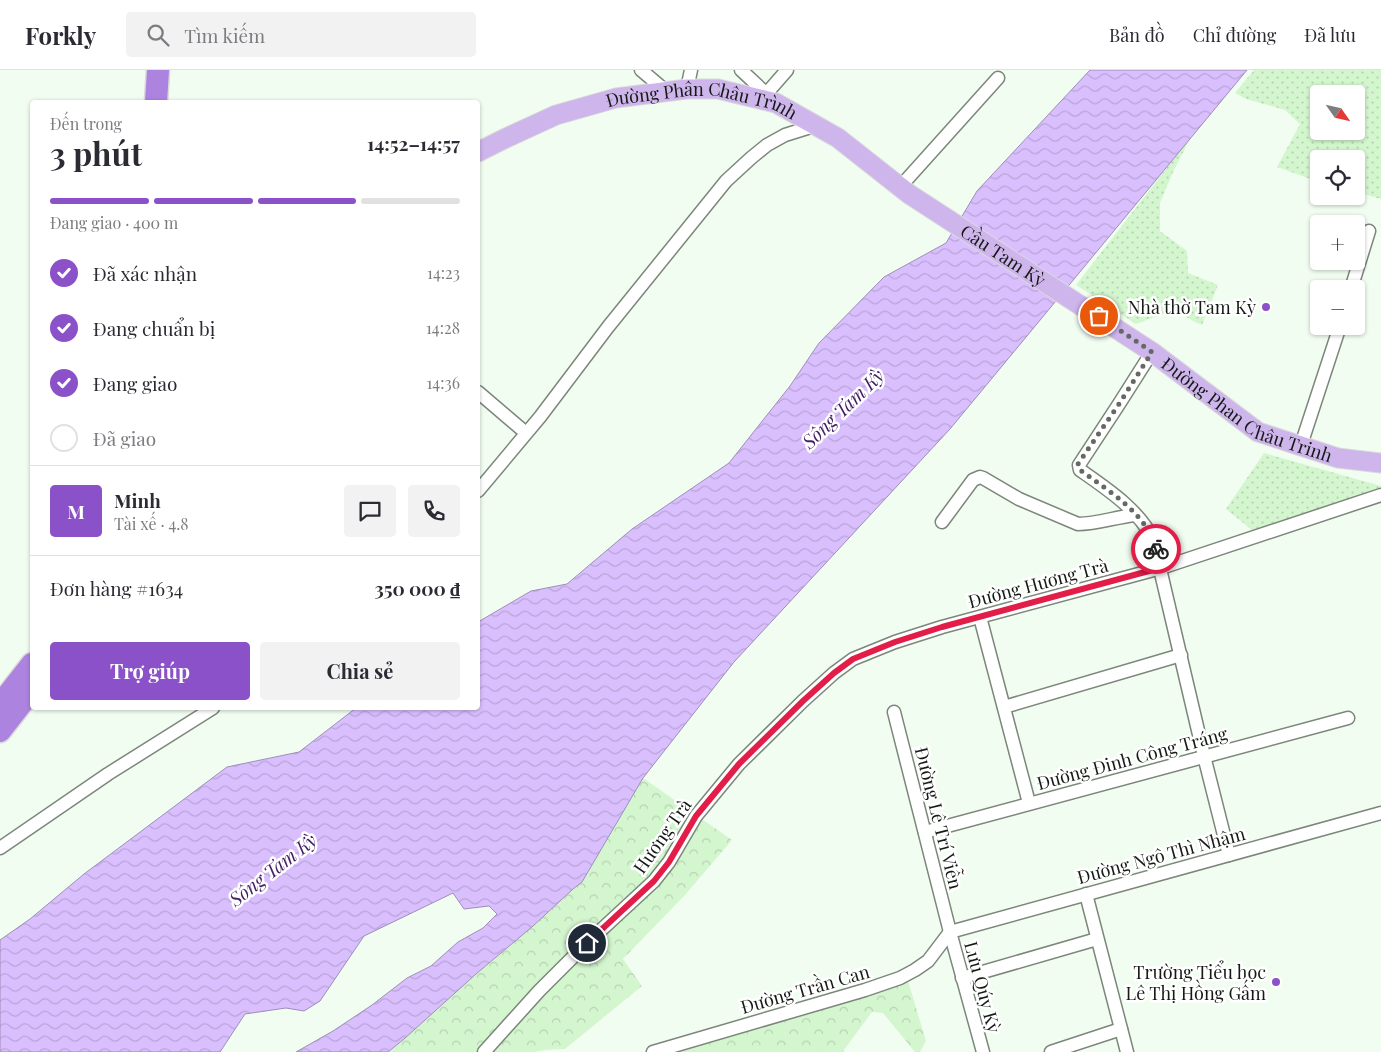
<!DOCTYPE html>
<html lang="vi">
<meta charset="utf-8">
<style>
body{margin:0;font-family:"Playfair Display",serif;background:#f2f2f3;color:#2b2b33;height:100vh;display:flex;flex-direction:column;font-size:19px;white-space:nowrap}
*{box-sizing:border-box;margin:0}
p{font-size:16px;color:#7c7c81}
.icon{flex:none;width:28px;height:28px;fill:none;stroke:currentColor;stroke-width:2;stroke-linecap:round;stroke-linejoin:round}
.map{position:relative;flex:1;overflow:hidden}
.side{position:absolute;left:30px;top:30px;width:450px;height:610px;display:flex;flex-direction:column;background:#fff;border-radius:5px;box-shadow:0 1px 4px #0004}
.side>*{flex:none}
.needle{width:32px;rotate:124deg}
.fabs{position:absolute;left:1310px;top:15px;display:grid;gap:10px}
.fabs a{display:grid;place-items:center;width:55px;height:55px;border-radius:5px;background:#fff;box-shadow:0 1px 4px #0004;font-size:25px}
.pin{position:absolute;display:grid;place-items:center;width:42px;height:42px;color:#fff;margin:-21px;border:2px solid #fff;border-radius:50%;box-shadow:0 1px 5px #0007}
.courier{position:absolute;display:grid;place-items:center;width:50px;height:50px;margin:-25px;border:4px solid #e11d48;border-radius:50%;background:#fff;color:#222;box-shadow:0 1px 6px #0007}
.summary em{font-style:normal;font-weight:700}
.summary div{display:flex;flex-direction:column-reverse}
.summary{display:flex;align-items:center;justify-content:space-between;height:85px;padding:0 20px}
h1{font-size:32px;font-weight:700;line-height:38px}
.bar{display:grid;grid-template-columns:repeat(4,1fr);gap:8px 5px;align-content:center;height:60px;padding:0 20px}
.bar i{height:6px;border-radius:4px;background:#e1e1e2}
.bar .current{background:#8b51c8}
.bar p{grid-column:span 4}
.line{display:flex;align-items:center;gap:12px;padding:0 20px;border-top:1px solid #e1e1e2}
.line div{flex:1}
.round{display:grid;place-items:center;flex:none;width:52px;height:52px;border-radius:5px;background:#f2f2f3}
ol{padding:0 20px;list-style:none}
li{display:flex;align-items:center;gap:15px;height:55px}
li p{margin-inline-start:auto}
li .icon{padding:5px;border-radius:50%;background:#8b51c8;color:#fff;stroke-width:4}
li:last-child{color:#7c7c81}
li i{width:28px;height:28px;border:2px solid #e1e1e2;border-radius:50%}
.primary-button{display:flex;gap:10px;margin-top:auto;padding:10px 20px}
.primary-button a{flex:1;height:58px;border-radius:5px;background:#8b51c8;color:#fff;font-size:20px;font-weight:700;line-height:58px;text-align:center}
.primary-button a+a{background:#f2f2f3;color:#2b2b33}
header{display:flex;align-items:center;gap:30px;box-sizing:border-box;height:70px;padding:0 25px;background:#fff;border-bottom:1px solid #e1e1e2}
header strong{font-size:24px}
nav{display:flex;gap:28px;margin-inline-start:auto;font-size:18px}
.search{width:350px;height:45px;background:#f2f2f3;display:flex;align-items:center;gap:12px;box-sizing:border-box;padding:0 18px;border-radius:5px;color:#7c7c81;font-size:19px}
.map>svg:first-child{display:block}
</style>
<header>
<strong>Forkly</strong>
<div class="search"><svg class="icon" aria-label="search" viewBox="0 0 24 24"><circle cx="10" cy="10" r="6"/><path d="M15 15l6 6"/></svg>Tìm kiếm</div>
<nav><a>Bản đồ</a><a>Chỉ đường</a><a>Đã lưu</a></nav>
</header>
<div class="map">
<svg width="1381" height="982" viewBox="0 0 1381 982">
<defs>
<pattern id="grass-dots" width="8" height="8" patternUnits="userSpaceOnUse" patternTransform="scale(1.25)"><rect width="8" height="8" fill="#d4f6cf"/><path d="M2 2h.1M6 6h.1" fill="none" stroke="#b5d2b1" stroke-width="1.8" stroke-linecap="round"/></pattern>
<pattern id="forest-crowns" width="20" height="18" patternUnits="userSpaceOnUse" patternTransform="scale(1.25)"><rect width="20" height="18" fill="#d4f6cf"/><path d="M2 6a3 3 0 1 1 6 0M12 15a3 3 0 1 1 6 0" fill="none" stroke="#b5d2b1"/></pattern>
<pattern id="water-waves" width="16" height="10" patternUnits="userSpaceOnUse" patternTransform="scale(1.25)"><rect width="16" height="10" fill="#d9bffe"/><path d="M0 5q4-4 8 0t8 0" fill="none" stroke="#baa4d9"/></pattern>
</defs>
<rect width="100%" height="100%" fill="#f2fdf1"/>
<g fill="url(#grass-dots)" fill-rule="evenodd">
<path d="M1254,0H1381V129L1356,122V89H1319V112L1277,97L1300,54L1285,40L1246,29L1235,23ZM1319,24H1356V61H1319Z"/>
<polygon points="1192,65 1173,102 1160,133 1160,161 1187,181 1188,203 1218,215 1202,255 1195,252 1174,240 1136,254 1076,215"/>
<polygon points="1264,383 1381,416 1381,418 1258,465 1226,439"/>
</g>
<g fill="url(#forest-crowns)">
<polygon points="643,708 732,770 685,825 623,889 642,916 565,979 545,980 535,982 388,982 404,969 476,904 533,856 573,819 582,812"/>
<polygon points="901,911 908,911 926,971 920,982 915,982 883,943 872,942 844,980 844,982 674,982"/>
</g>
<polygon fill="url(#water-waves)" stroke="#9e8eb8" points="1090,0 1247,0 950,359 734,592 643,708 582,812 573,819 533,856 476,904 404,969 388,982 296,982 333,961 372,935 407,908 431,896 458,872 483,858 497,844 489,836 464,839 453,823 364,866 320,931 304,941 286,938 245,944 220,982 0,982 0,870 30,849 84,804 227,697 299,682 356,638 478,638 478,552 531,521 567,514 632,459 729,393 790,316 819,273 884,207 946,173 977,121"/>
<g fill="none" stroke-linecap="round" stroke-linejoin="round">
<g stroke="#7c867b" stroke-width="15">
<g id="street">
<polyline points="641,0 667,22"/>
<polyline points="741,0 774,31"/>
<polyline points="687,19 691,0"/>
<polyline points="766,24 787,0"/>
<polyline points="900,117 998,8"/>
<polyline points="1351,219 1369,161"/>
<path d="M1152,282L1119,334L1079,395L1080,400C1107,419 1138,439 1153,469L1204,686L1229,785"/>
<polyline points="478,322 526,363"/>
<polyline points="1301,375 1340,256"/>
<polyline points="478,421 540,347 608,257 726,111 751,88 767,75 785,65 817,55"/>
<path d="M942,452L973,410L980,407L983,408L1019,429L1078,454C1097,454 1116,447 1135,445"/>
<polyline points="980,547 1029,733"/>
<polyline points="1004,637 1181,585"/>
<polyline points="894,642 950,862 983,982"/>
<polyline points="925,762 1348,648"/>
<polyline points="0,778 108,704 213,638"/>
<polyline points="1086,824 1127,982"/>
<polyline points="950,862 1381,743"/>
<polyline points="962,908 1097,869"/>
<polyline points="484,982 539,921 587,873 654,811 669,792 696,746 739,694 803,631 834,603 853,589 895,572 942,557 1161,498 1381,425"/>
<polyline points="653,982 865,920 900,908 915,900 928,891 950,862"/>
<polyline points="1051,982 1121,959"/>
</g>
</g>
<g stroke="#dadada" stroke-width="21">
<g id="primary">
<path id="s1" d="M478,82L506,68L556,45L616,28L687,19H718L776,33L838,68L909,124L1152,282L1258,362L1338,388L1381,393"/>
</g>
</g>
<g stroke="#dadada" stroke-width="25">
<g id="highway">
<polyline points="156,32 158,0"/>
<polyline points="0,635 32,594"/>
<polyline points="0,661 32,620"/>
</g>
</g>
<use href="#street" stroke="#fff" stroke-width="12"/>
<use href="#primary" stroke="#ceb5ec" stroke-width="19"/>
<use href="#highway" stroke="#ad83e0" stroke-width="22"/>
</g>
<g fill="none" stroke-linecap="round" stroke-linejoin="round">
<path stroke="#636963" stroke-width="5" stroke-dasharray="0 9" d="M1099,246L1152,282L1119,334L1078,394L1080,400C1107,420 1148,444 1156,479"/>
<polyline stroke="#e11d48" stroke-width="6" points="587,873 654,811 669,792 696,746 739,694 803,631 834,603 853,589 895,572 942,557 1160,498 1156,479"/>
</g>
<g fill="#8b51c8" stroke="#fff" stroke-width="2">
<circle cx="1266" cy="237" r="5"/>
<circle cx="1276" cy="912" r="5"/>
</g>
<g text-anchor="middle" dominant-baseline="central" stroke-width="5" stroke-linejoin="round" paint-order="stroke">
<g font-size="18" fill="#161a16" stroke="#fff">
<text stroke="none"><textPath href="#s1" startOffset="236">Đường Phân Châu Trình</textPath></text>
<text stroke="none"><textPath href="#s1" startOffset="585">Cầu Tam Kỳ</textPath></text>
<text stroke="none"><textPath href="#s1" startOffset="875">Đường Phan Châu Trinh</textPath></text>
<text transform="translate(1038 513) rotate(-15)">Đường Hương Trà</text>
<text transform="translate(1132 688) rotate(-15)">Đường Đinh Công Tráng</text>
<text transform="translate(939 748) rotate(76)">Đường Lê Trí Viễn</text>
<text transform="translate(662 766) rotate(-55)">Hương Trà</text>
<text transform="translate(1161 785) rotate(-15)">Đường Ngô Thì Nhậm</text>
<text transform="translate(983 917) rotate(75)">Lưu Qúy Kỳ</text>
<text transform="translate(805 919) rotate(-16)">Đường Trần Can</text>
</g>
<g font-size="18" fill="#161a16" stroke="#fff" text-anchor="end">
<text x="1256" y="237">Nhà thờ Tam Kỳ</text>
<text x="1266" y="902">Trường Tiểu học<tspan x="1266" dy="21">Lê Thị Hồng Gấm</tspan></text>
</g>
<g font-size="19" font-style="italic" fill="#431f66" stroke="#fff">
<text transform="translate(842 338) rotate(-44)">Sông Tam Kỳ</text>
<text transform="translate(272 799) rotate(-38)">Sông Tam Kỳ</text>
</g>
</g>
</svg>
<div class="fabs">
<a><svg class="needle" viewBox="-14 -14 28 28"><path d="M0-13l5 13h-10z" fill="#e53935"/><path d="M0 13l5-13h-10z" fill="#7c7c81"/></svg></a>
<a><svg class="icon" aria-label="locate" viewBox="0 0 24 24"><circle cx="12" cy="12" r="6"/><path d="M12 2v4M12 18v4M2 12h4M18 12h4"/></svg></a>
<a>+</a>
<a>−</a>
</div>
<div class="pin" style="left:1099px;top:246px;background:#ea580c"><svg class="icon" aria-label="bag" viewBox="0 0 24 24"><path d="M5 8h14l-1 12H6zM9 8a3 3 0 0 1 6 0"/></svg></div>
<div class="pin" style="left:587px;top:873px;background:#1f2937"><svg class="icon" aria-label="home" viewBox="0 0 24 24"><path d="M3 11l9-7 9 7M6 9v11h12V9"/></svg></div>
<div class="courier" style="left:1156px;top:479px"><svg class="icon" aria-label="bike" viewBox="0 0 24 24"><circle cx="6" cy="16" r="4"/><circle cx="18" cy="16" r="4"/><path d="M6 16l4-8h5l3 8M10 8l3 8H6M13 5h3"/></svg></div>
<section class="side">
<div class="summary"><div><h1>3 phút</h1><p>Đến trong</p></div><em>14:52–14:57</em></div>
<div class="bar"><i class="current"></i><i class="current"></i><i class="current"></i><i></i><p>Đang giao · 400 m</p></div>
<ol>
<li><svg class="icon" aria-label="check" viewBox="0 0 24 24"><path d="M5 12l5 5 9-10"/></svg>Đã xác nhận<p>14:23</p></li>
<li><svg class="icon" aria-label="check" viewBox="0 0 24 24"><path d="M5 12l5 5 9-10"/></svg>Đang chuẩn bị<p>14:28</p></li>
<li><svg class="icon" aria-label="check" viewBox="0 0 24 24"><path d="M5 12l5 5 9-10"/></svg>Đang giao<p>14:36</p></li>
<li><i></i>Đã giao</li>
</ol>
<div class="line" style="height:90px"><b class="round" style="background:#8b51c8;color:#fff">M</b><div><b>Minh</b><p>Tài xế · 4.8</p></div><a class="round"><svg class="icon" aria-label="chat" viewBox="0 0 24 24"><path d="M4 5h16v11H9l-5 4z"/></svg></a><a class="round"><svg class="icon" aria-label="phone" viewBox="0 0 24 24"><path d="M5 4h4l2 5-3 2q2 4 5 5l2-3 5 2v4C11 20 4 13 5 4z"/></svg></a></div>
<div class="line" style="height:65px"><div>Đơn hàng #1634</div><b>350 000 ₫</b></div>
<div class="primary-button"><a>Trợ giúp</a><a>Chia sẻ</a></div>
</section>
</div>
